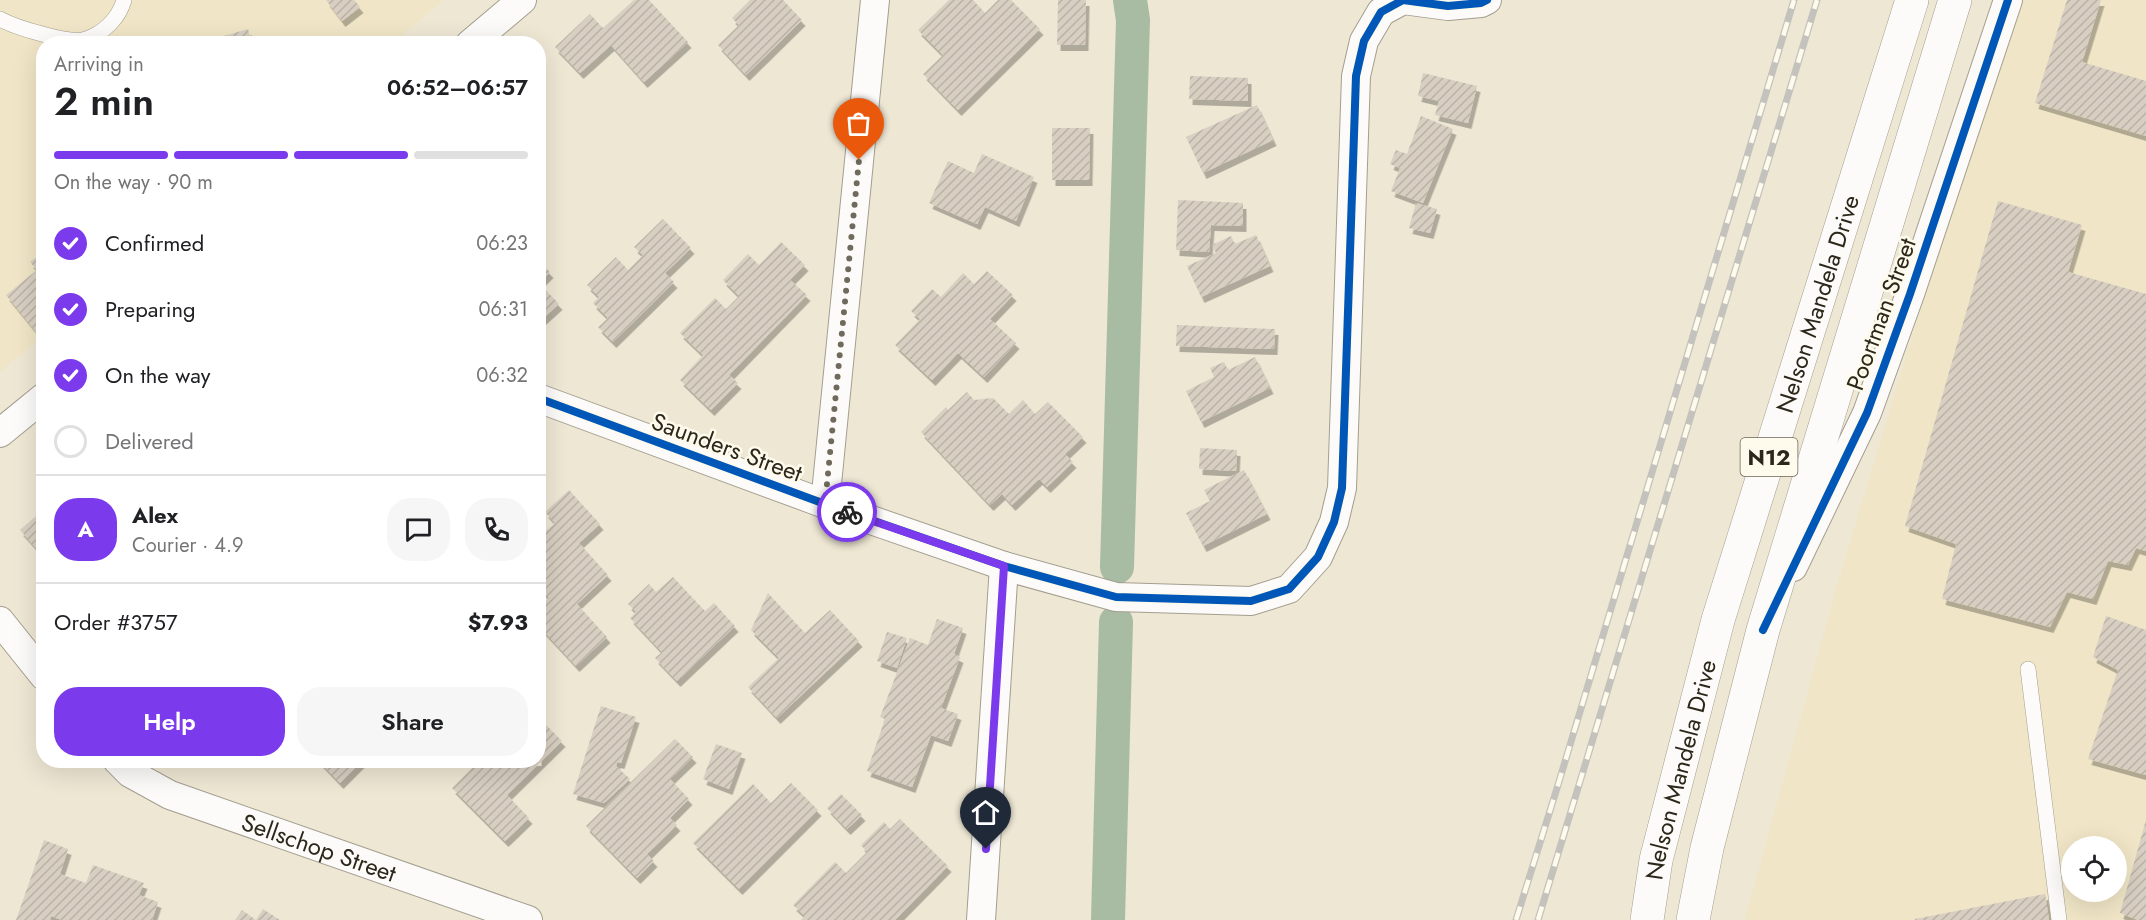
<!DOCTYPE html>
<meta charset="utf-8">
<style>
body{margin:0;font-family:Jost,sans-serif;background:#f6f6f6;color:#202124;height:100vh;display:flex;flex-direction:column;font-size:22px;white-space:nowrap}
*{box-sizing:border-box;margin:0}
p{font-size:20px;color:#757577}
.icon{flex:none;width:33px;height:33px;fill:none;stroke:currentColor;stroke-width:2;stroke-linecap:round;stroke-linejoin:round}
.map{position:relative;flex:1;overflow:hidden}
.panel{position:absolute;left:36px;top:36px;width:510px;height:732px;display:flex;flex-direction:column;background:#fff;border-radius:24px;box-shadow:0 6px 24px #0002}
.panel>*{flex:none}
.tools{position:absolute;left:2061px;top:836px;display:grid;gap:12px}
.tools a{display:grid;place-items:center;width:66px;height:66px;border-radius:50%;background:#fff;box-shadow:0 6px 24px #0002;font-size:30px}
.pin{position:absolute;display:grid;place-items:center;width:51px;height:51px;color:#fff;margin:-62px -26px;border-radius:50% 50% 50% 0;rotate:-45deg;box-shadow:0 0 6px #0007}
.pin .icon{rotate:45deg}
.courier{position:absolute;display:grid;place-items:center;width:60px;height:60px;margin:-30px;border:4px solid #7c3aed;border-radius:50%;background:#fff;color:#222;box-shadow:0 2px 8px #0007}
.overview em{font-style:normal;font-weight:600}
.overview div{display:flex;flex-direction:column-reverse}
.overview{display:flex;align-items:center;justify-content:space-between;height:102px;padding:0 18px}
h1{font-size:39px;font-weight:600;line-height:45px}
.bar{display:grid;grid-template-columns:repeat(4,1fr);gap:9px 6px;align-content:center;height:72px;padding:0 18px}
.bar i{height:8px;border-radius:4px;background:#e0e0e0}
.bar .active{background:#7c3aed}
.bar p{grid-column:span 4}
.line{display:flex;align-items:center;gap:15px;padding:0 18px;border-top:2px solid #e0e0e0}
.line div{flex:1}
.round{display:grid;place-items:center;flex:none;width:63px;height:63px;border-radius:24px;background:#f6f6f6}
ol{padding:0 18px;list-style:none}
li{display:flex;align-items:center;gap:18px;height:66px}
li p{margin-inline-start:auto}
li .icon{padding:6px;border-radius:50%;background:#7c3aed;color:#fff;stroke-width:4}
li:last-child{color:#757577}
li i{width:33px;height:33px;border:3px solid #e0e0e0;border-radius:50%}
.button{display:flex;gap:12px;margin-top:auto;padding:12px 18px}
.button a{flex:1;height:69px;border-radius:24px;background:#7c3aed;color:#fff;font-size:24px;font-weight:600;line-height:69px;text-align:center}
.button a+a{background:#f6f6f6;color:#202124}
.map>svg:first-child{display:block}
</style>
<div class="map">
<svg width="2146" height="920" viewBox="0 0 2146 920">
<defs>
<pattern id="building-hatch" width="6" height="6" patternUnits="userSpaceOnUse" patternTransform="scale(1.5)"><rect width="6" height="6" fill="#d8cfc2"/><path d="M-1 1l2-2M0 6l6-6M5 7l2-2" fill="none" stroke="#bab2a6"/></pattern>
<filter id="shadow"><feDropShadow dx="3.5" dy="6" stdDeviation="0" flood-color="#0004"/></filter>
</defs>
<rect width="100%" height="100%" fill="#eee7d4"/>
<g fill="#f0e5c6" fill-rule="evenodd">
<polygon points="0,0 444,0 392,43 44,44 43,336 0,372"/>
<path d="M2014,0H2146V920H1745L1838,582ZM2072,846H2116V891H2072Z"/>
</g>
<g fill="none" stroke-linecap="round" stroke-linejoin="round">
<g stroke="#a8bca3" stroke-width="34">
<polyline points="1117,567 1133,20 1130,0"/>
<polyline points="1108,920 1116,622"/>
</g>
</g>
<g fill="url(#building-hatch)" filter="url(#shadow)">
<polygon points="326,0 354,0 360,7 342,21"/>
<polygon points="634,0 649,0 688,42 644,82 611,45 580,73 555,47 590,14 603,28"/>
<polygon points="750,0 783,0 802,20 746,75 718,45 739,25 732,18"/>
<polygon points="949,0 973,0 985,13 998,0 1011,0 1040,29 958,110 923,74 943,55 918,30"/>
<polygon points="1058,0 1086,0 1085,45 1057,45"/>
<polygon points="2067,0 2101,0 2082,62 2146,81 2146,136 2035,103"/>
<polygon points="248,29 252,44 200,44 200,43"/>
<polygon points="1423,73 1477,86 1468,123 1435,115 1439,101 1418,96"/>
<polygon points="1190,76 1248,78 1248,101 1189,99"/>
<polygon points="1257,105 1273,140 1203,173 1186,137"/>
<polygon points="1421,116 1453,129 1423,203 1391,191 1400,168 1390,164 1396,150 1407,154"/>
<polygon points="1052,128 1090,128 1089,180 1052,180"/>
<polygon points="982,154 1034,177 1016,221 985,207 977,224 929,203 948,161 974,173"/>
<polygon points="1178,200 1243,203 1243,226 1211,225 1209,252 1176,250"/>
<polygon points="1998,201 2082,225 2068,272 2146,294 2146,551 2136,548 2128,565 2108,561 2093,599 2067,592 2050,627 1942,599 1956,544 1905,526"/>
<polygon points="1416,203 1437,209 1430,233 1409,228"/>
<polygon points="663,219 691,248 665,273 674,282 613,342 598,327 608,318 593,303 599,297 587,285 616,257 628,270 643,255 634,247"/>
<polygon points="1256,235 1270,266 1201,297 1187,266 1216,253 1212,245 1231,236 1235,244"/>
<polygon points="781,242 805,265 790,280 807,295 729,375 738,383 711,410 680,380 703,355 680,333 715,298 726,309 739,296 723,280 748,254 759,265"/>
<polygon points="44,251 44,329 38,334 6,295 37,270 30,262"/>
<polygon points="538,260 550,272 539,283 559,304 538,323"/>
<polygon points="987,271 1013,295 990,319 1016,343 984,377 958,353 932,380 895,345 920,319 911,311 932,289 941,297 963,273 974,284"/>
<polygon points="1177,325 1275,329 1274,349 1176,346"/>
<polygon points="1255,357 1270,388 1201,422 1186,391 1214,377 1210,368 1224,362 1228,370"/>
<polygon points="967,392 974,400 993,398 1009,414 1023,400 1035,414 1048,402 1083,437 1065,454 1073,462 1047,487 1039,479 1012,505 1002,494 990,505 921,432 946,407 948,410"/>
<polygon points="1200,448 1237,450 1236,471 1199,469"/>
<polygon points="1244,470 1267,514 1203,546 1186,513 1210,501 1204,490"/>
<polygon points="569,490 600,524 579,543 608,575 577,604 607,637 576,666 538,625 538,608 549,598 538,587 538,538 555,523 545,512"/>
<polygon points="44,509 44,557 20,530"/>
<polygon points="673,577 705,611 714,603 735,626 677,681 655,658 662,652 630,618 636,612 628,604 649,584 656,592"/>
<polygon points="768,593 805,633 830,610 859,641 777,718 748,687 779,658 751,630"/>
<polygon points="2106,616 2146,630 2146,775 2088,759 2118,670 2093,657"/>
<polygon points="937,619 963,628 954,654 960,657 941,708 958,714 948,741 931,735 912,787 867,771 885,719 880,717 910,638 928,645"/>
<polygon points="887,632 907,638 897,668 877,661"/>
<polygon points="601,706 636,717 621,763 617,762 616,766 630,779 604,803 573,794"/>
<polygon points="538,717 562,741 507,795 529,818 505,841 452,788 480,760 538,760"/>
<polygon points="675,739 693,757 670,779 689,799 670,818 677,825 647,854 654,861 637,878 586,826"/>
<polygon points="716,744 742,753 729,789 703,779"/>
<polygon points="318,760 363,760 340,783"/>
<polygon points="791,783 818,810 739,889 693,843 753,784 771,803"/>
<polygon points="841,794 862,815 847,829 827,808"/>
<polygon points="900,819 948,866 895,920 801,920 805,916 793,905 835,862 846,873 867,852 861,845 884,822 890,829"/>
<polygon points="2146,820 2146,920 2138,920 2120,913"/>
<polygon points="44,840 68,849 60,874 86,883 93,865 144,883 139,895 158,902 152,920 62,920 51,916 50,920 16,920"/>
<polygon points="2045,894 2049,920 1915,920 1915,919"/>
<polygon points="263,909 280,920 235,920 242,910 256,920"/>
</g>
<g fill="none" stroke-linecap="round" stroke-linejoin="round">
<g stroke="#a39e8f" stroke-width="16">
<g id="service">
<path d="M0,19C15,27 71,45 86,39C104,33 119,18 124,0"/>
<polyline points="2028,669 2059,920"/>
</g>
</g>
<g stroke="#a39e8f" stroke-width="30">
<g id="minor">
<polyline points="470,44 522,0"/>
<polyline points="538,398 825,504 1004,566 1116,597 1251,601 1289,589 1318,557 1334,522 1342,488 1356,76 1364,41 1381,12 1403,0 1448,6 1481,3 1487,0"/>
<polyline points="0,433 44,397"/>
<polyline points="825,504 875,0"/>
<polyline points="1793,567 1867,413 1910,294 2008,0"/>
<polyline points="0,621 44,676"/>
<path id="s1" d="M117,760L130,773L170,795L528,920"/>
<polyline points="981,920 1004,566"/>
</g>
</g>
<g stroke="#a39e8f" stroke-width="34">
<g id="trunk">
<path id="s2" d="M1647,920L1656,860L1718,620L1912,0"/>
<polyline points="1693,920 1707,848 1763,630 1955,0"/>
</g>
</g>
<use href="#service" stroke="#fcfbf9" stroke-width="15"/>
<use href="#minor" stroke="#fcfbf9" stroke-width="28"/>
<use href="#trunk" stroke="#fcfbf9" stroke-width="33"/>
<g stroke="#c4c2bd" stroke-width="7">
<g id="rail">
<polyline points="1516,920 1558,785 1794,0"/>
<polyline points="1538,920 1817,0"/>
</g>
</g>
<use href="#rail" stroke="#fefaec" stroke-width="4.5" stroke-dasharray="14" stroke-linecap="butt"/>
<g stroke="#fefaec" stroke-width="11">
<g id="cycleway">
<polyline points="538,398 825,504 1004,566 1116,597 1251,601 1289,589 1318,557 1334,522 1342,488 1356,76 1364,41 1381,12 1403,0 1448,6 1481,3 1487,0"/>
<polyline points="1763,630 1867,413 1910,294 2008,0"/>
</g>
</g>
<use href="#cycleway" stroke="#0057b8" stroke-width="8"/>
</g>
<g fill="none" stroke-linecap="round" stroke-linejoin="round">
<polyline stroke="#6f6a5b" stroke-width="6" stroke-dasharray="0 10.8" points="847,512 825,504 859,160"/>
<polyline stroke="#7c3aed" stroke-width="8" points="847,512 1004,566 986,849"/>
</g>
<g text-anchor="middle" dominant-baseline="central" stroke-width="5" stroke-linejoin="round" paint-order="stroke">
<rect fill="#fefaec" stroke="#6a6659" stroke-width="1.5" x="1740.5" y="438" width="57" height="38" rx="4.5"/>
<g font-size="22" font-weight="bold" fill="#2b271a">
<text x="1769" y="457">N12</text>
</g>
<g font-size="24" fill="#2b271a" stroke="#fefaec">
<text stroke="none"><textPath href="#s2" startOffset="640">Nelson Mandela Drive</textPath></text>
<text transform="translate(1881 314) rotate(-70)">Poortman Street</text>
<text transform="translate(727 447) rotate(20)">Saunders Street</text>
<text stroke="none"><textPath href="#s2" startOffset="154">Nelson Mandela Drive</textPath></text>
<text stroke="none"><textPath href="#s1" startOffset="222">Sellschop Street</textPath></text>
</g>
</g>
</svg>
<div class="tools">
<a><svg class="icon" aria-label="locate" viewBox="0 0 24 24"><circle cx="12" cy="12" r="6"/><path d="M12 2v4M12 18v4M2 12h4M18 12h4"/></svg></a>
</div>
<div class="pin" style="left:859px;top:160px;background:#ea580c"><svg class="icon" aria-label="bag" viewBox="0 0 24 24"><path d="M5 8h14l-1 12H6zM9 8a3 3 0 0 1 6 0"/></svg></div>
<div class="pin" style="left:986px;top:849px;background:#1f2937"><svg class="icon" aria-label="home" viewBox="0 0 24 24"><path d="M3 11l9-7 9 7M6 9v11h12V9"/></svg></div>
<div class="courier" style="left:847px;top:512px"><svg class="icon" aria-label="bike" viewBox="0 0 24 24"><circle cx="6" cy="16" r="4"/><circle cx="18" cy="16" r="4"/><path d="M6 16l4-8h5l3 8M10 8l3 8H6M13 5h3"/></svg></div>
<section class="panel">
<div class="overview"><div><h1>2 min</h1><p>Arriving in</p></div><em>06:52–06:57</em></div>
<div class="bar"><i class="active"></i><i class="active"></i><i class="active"></i><i></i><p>On the way · 90 m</p></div>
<ol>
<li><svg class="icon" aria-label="check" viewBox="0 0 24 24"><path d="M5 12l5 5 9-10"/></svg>Confirmed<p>06:23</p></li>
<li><svg class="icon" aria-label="check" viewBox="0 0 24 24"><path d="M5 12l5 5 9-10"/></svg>Preparing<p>06:31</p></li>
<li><svg class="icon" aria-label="check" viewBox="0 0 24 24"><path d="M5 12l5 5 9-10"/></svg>On the way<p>06:32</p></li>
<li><i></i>Delivered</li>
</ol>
<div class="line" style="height:108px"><b class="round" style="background:#7c3aed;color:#fff">A</b><div><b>Alex</b><p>Courier · 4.9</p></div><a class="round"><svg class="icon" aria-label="chat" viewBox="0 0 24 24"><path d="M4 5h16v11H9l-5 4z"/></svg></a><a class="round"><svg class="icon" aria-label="phone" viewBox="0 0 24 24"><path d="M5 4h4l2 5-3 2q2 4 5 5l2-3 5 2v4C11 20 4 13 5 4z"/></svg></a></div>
<div class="line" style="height:78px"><div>Order #3757</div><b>$7.93</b></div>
<div class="button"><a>Help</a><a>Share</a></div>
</section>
</div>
